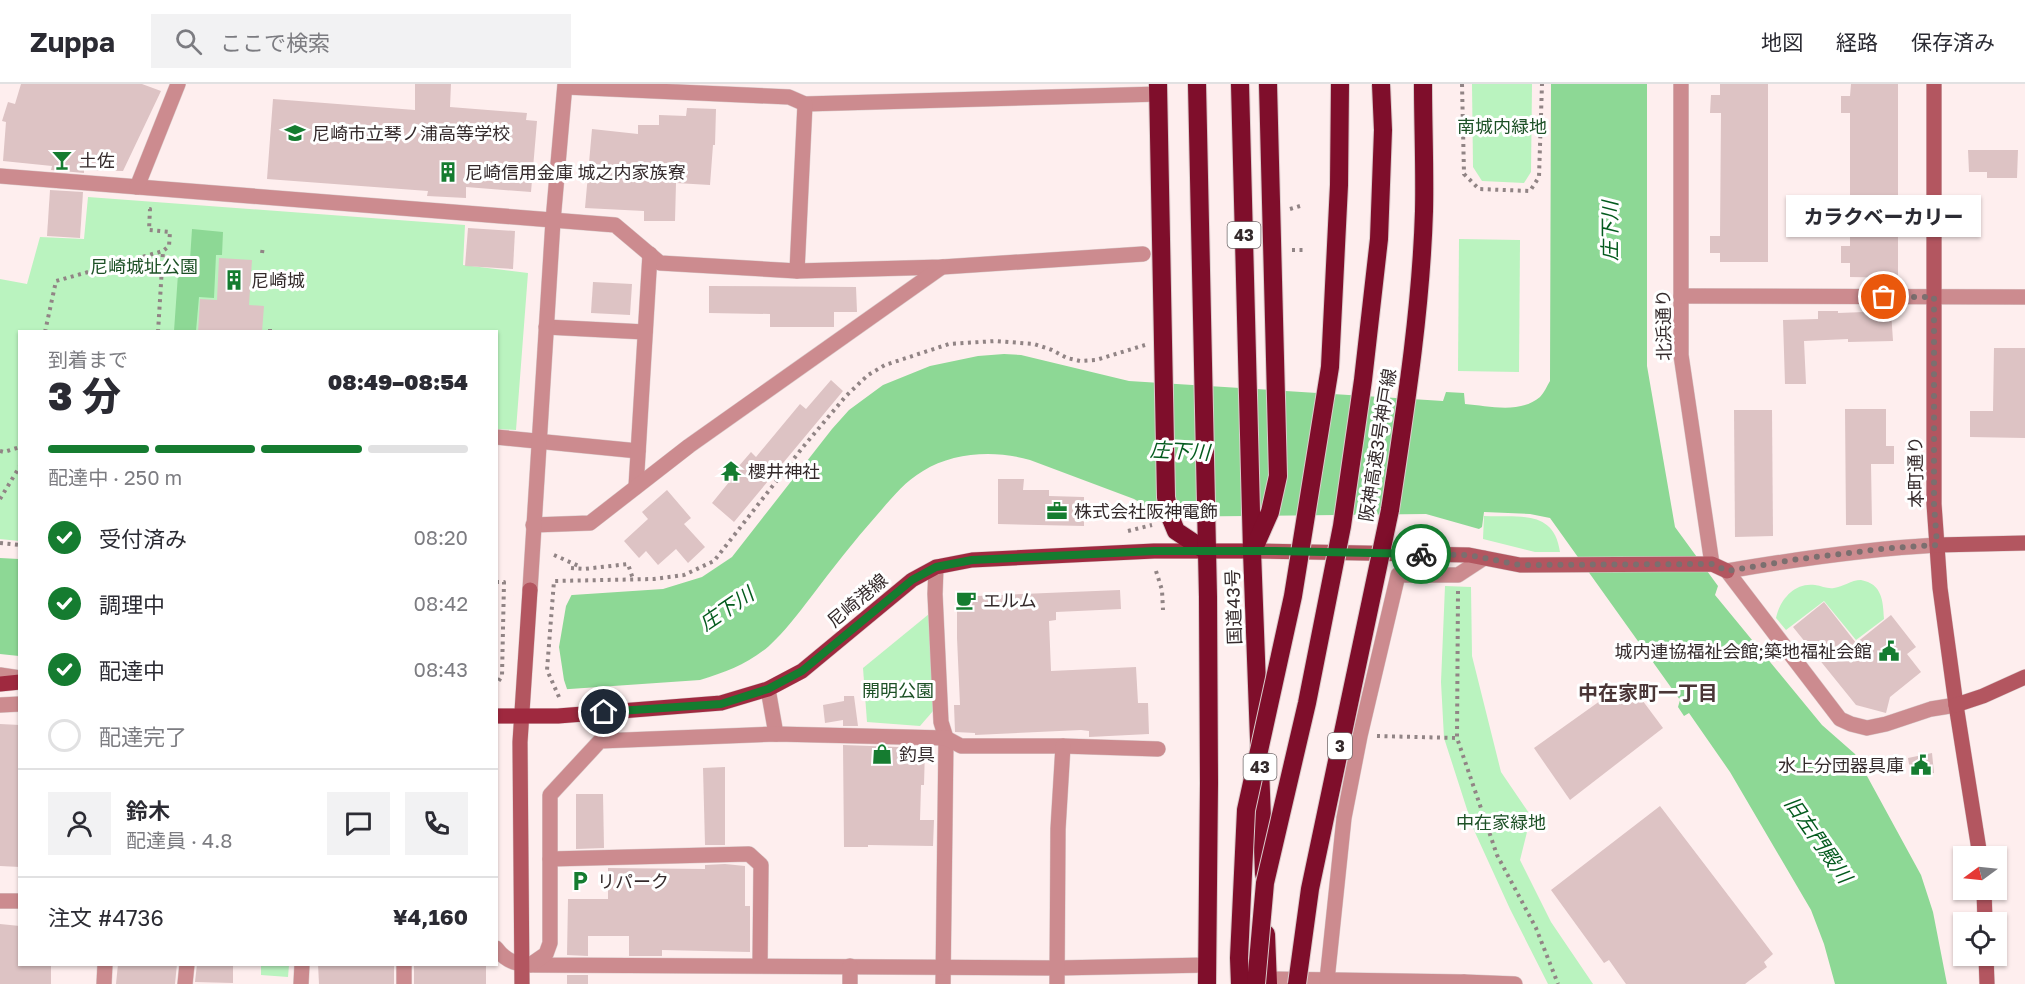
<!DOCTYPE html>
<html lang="ja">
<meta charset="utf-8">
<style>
body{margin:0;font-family:"Golos Text","Noto Sans JP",sans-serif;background:#f2f2f3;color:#2b2b33;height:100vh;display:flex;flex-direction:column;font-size:22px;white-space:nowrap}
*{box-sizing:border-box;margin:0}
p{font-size:20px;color:#7c7c81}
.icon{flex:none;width:33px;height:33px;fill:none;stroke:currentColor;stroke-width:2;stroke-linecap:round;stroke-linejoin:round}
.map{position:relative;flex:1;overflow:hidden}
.drawer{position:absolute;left:18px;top:246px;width:480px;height:636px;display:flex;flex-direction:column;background:#fff;border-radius:0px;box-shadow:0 2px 4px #0004}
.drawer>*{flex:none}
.needle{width:39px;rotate:255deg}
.buttons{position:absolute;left:1953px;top:762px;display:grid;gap:12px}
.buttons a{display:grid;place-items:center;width:54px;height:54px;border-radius:0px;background:#fff;box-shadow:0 2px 4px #0004;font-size:30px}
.pin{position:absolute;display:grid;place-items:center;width:51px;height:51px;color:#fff;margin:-26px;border:3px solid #fff;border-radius:50%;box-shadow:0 2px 6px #0007}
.courier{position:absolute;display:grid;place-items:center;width:60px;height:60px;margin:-30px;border:4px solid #157c30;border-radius:50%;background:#fff;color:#222;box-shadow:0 2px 8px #0007}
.bubble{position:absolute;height:42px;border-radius:0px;background:#fff;box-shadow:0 2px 4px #0004;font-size:20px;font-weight:800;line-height:42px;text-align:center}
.head em{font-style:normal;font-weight:800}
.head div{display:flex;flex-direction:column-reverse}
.head{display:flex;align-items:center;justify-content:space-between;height:102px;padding:0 30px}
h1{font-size:39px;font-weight:800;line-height:45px}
.bar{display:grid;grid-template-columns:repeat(4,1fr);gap:9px 6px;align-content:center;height:72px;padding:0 30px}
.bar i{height:8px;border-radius:4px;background:#e1e1e2}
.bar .selected{background:#157c30}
.bar p{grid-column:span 4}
.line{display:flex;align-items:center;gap:15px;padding:0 30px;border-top:2px solid #e1e1e2}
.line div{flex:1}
.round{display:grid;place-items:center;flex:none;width:63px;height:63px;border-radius:0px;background:#f2f2f3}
ol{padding:0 30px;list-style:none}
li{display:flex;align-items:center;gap:18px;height:66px}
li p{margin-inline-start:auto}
li .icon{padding:6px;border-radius:50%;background:#157c30;color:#fff;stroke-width:4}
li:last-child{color:#7c7c81}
li i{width:33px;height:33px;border:3px solid #e1e1e2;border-radius:50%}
header{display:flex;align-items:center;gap:36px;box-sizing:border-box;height:84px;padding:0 30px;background:#fff;border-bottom:2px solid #e1e1e2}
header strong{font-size:28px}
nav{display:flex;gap:33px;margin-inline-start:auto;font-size:21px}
.search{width:420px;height:54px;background:#f2f2f3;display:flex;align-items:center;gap:15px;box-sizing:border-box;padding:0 21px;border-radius:0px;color:#7c7c81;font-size:22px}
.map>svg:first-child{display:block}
</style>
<header>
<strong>Zuppa</strong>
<div class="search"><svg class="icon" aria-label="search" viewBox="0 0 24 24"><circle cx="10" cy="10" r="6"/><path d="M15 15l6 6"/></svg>ここで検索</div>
<nav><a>地図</a><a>経路</a><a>保存済み</a></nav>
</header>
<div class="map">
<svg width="2025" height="900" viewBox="0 0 2025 900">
<rect width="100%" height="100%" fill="#feeeee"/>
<g fill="#baf3bf">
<polygon points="1472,0 1532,0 1531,88 1524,99 1482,97 1473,83"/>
<polygon points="88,113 465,141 463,181 528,189 516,346 497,345 496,248 20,248 19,457 0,455 0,195 27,200 40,153 84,155"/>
<polygon points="1459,155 1520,156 1519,288 1458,287"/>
<path d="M1484,432C1517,434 1554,424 1560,468H1535L1483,455Z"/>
<path d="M1861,496C1882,500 1883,516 1884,535L1856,556L1824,517L1786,546L1776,534C1780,515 1795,498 1815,501C1822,502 1827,505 1834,504C1843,503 1851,496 1861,496Z"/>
<polygon points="1445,502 1471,503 1472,572 1501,688 1531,732 1520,776 1551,838 1593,900 1548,900 1510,825 1473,744 1444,654 1441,598"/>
<polygon points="929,530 933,627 920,642 867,638 863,584"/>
<polygon points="261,881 289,881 288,893 261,891"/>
</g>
<g fill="#8dd895">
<path d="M1551,0H1647V282L1675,443L1718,502L1715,511L1822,641L1855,670L1921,791L1933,828L1947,900H1835L1824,860L1811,826L1730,688L1689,629L1684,632L1678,623L1680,616L1550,434L1530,430L1484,428L1482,443L1479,445L1426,430L1144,433L1141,419L1134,415L1030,376C995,366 954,368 923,387C904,398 891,415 877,431C854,457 832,485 811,513C798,530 785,547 769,562C748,580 726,588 700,596L497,610V516L663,505L702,493L732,473L832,345L849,326L883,301L930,282L978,272L1004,270L1021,271L1129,297L1443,317L1446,308L1464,309L1465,320C1489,322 1520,330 1540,313C1544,309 1547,302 1550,297Z"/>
<polygon points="192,145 223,148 222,171 216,171 214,214 199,213 196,247 174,247 179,176 190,176"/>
<polygon points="0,474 19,475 19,572 0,570"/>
</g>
<polygon fill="#feeeee" points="573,508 566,522 559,563 564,596 568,608 496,613 496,513"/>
<g fill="#ddc3c4">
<polygon points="21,0 142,0 161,7 123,87 84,86 84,89 51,86 52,82 3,77 6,38 2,37 8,18 15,20"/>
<polygon points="415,0 451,0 450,23 527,29 526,36 537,37 531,108 466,103 466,114 427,112 428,107 267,95 273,15 415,26"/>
<polygon points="1720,0 1768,0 1768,178 1720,178 1720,169 1710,169 1710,152 1720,152 1721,29 1710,29 1711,11 1720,11"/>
<polygon points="1851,0 1898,0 1898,194 1850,193 1850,179 1841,179 1841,162 1850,162 1850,29 1841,29 1841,12 1850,12"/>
<polygon points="687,24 716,25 715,61 713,61 710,101 676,99 675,137 644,137 644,127 585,124 592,45 638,50 638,41 659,41 659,31 686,32"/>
<polygon points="1968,66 2018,66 2017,94 1987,94 1987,88 1969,88"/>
<polygon points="50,106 83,108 80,154 47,152"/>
<polygon points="468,144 515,147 513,185 465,182"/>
<polygon points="219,174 252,176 249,221 264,222 262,248 198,248 200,215 217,216"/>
<polygon points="593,198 632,200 630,231 591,229"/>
<polygon points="709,202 856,203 857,228 834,228 834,243 770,243 770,230 709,229"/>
<polygon points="1818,227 1838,227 1838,229 1891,227 1893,257 1848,258 1848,255 1804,257 1806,300 1785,300 1783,236 1818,235"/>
<polygon points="1994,264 2025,264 2025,354 1970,353 1970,327 1993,327"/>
<polygon points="831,296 843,307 734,438 712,419 734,392 732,390 751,368 756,373 800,320 806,325"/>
<polygon points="1845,325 1886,325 1886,362 1894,362 1894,380 1871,380 1872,441 1846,441"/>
<polygon points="1734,326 1772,326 1773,452 1735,453"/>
<polygon points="998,395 1024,395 1023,406 1049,406 1049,412 1084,413 1084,442 998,440"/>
<polygon points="667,406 691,434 684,440 705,463 688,479 676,465 658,481 646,467 639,474 624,457 648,435 642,428"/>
<polygon points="1120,506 1121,525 1056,528 1056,536 1049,537 1051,587 1136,583 1138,619 1148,619 1149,650 1089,653 1089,647 1081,646 975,651 975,649 955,648 954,621 960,621 957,554 957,507 977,507 977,512"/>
<polygon points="1824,518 1856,559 1891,531 1916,563 1907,570 1921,588 1890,613 1886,629 1856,621 1793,543"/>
<polygon points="1628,597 1663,644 1570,716 1534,664"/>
<polygon points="844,612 854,612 858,642 843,642 843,636 825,639 823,621 844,617"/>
<polygon points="0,640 20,641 20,783 0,782"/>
<polygon points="843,661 925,664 924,701 921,701 920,736 934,736 933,762 868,761 868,763 844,763"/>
<polygon points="1932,669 1934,689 1911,693 1908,674"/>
<polygon points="725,683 725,761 705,761 703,684"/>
<polygon points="576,710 603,710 604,764 576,765"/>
<polygon points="1660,722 1773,870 1764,878 1767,883 1745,900 1626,900 1609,876 1604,879 1551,806"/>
<polygon points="725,780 745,782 745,822 750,822 750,868 662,866 662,872 629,872 629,852 588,852 588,872 567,871 568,815 608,815 608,784 705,785 705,781"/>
<polygon points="0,840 20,842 20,880 51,880 51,900 0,900"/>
<polygon points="118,880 177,880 175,900 116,900"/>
<polygon points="197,880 233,880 233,899 195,898"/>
<polygon points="318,880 394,880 394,900 319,900"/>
<rect x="414" y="880" width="72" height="20"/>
<rect x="567" y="891" width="21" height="9"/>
</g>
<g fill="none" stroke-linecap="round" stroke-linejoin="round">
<g stroke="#dacbcb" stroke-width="16">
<g id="street">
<polyline points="1681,0 1681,271 1712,480"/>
<polyline points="566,3 789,13 805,20 1159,10"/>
<polyline points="0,92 615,141 660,179 797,187 942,183 1143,170"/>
<polyline points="137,103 178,0"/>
<polyline points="797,187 805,20"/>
<polyline points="1681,212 2025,213"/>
<polyline points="546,243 645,248"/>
<polyline points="496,353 638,367"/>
<polyline points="636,403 650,170"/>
<polyline points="533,441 590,439 689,362 942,183"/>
<path d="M1937,461C1867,465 1797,475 1727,487L1840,635L1851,640L1867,644L1886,640L1931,625L1956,621"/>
<polyline points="936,483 935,510 941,638 946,654 943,900"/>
<polyline points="530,506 553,137 565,0"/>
<polyline points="0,591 20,594"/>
<polyline points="768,605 776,650"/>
<polyline points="0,621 20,620"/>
<polyline points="550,775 749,770 761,781 760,881"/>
<polyline points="0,817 20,817"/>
<path d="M496,864C508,880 518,880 537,881L1057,884L1207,881"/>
<polyline points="530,881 546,870 550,859 550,711 600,657 776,650 946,654 961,662 1063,662 1158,665"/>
<polyline points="1268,895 1464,898 1464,900"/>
<polyline points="1327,896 1344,734 1360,652 1398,491 1458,491 1484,474"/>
<polyline points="1464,898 1515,900"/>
<polyline points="104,900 105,880"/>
<polyline points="185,900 187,880"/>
<polyline points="301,900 302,880"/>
<polyline points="404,900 404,880"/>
<polyline points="850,900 850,882"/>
<polyline points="1057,900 1058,745 1063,662"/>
</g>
</g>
<g stroke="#dacbcb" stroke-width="16">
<g id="secondary">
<polyline points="1934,0 1934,420 1940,504 1956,621 1980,772"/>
<polyline points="1937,461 2025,459"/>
<polyline points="1252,467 1469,471 1520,481 1712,480 1727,487"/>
<polyline points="1956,621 1983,612 2025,593"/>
<polyline points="1984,806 1985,838"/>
<polyline points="1986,872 1987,900"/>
<polyline points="522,900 520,658 530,506"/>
</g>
</g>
<g stroke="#dacbcb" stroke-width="16">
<g id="primary">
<polyline points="0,600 20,598"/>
<polyline points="496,632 558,632 721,619 768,605 802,587 912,496 936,483 972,476 1154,467 1252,467"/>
</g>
</g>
<g stroke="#dacbcb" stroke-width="20">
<g id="highway">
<polyline points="1158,0 1166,413 1169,430 1176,447 1206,467"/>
<polyline points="1197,0 1208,513 1209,699 1207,900"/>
<polyline points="1240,0 1252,467 1264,790"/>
<path d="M1390,426C1405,327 1421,227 1424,127C1425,85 1423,42 1423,0"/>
<polyline points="1255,462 1270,428 1278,392 1268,0"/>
<polyline points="1266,850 1268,900"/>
</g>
</g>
<g stroke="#918485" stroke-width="4" stroke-dasharray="3 4.5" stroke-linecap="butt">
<polyline points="1462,0 1464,90 1479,105 1530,107 1539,93 1542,0"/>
<polyline points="1290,125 1300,122"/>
<polyline points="1292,166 1303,166"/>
<polyline points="262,169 263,163"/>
<polyline points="45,248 56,197 163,167 169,162 170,148 149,146 150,125 147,125"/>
<polyline points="158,248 163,167"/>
<polyline points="270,248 270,242"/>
<polyline points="0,367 4,368 20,363"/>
<polyline points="0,415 20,382"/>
<polyline points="1128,447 1152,441"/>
<polyline points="0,459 20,461"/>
<polyline points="554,471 581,483"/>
<polyline points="571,484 584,485 628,480 633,495"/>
<polyline points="1156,487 1162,506 1163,526"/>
<polyline points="496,498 504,498 502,592 496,601"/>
<polyline points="1458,507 1457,654 1497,771 1536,844 1558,900"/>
<polyline points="559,613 547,586 554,497 654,495 684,491 714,477 803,363 846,312 868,291 885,281 949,260 996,257 1034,260 1052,266 1067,274 1080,277 1096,276 1145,261"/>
<polyline points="1377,652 1457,654"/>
</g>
<use href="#street" stroke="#cc8b8f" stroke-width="15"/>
<use href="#secondary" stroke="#b35660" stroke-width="15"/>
<use href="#primary" stroke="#9f293f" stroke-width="15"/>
<use href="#highway" stroke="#7f0e2b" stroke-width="18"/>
<g stroke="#dacbcb" stroke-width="20" stroke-linecap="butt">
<g id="highway-bridge">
<polyline points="1240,900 1239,874 1246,726 1293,512 1330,283 1339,101 1340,0"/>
<polyline points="1256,900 1265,799 1307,619 1342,442 1363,296 1379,155 1383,46 1381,0"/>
<polyline points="1297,900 1310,805 1390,426"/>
</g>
</g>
<use href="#highway-bridge" stroke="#7f0e2b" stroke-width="18"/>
</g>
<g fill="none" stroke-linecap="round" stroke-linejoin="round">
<polyline stroke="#7b6f6f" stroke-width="6" stroke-dasharray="0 10.8" points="1421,470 1469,471 1520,481 1713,480 1727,487 1799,475 1890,464 1937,461 1934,420 1934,213 1884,213"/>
<polyline stroke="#157c30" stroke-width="8" points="604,628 721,620 768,605 802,587 912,496 936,483 972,476 1154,467 1275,467 1421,470"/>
</g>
<defs>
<g id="school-bare" transform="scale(1.62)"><path d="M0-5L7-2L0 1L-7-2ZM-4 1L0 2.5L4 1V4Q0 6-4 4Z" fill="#157c30" stroke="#fff" stroke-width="2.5" paint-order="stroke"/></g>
<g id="bar-bare" transform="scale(1.62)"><path d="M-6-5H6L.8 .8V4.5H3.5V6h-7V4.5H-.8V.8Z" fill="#157c30" stroke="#fff" stroke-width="2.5" paint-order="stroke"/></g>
<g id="building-bare" transform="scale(1.62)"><path d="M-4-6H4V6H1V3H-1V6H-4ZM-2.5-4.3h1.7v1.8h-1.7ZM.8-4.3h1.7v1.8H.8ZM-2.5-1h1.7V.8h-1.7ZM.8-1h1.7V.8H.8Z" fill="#157c30" stroke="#fff" stroke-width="2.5" paint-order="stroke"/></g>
<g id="temple-bare" transform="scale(1.62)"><path d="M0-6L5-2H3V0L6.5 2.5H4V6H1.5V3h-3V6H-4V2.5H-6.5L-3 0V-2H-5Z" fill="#157c30" stroke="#fff" stroke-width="2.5" paint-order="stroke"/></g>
<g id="office-bare" transform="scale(1.62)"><path d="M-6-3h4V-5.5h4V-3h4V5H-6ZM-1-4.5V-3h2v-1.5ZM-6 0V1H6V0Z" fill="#157c30" stroke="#fff" stroke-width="2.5" paint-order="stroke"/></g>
<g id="cafe-bare" transform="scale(1.62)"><path d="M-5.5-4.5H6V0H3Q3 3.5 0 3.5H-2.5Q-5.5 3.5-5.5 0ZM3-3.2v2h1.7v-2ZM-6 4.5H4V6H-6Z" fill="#157c30" stroke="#fff" stroke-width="2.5" paint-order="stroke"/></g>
<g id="civic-bare" transform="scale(1.62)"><path d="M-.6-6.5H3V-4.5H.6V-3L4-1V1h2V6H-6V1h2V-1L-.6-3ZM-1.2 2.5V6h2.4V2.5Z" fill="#157c30" stroke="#fff" stroke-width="2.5" paint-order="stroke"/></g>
<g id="shop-bare" transform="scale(1.62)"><path d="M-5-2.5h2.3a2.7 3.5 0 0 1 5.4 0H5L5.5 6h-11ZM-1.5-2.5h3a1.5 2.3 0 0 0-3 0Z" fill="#157c30" stroke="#fff" stroke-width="2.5" paint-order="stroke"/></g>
<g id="parking-bare" transform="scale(1.62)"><path d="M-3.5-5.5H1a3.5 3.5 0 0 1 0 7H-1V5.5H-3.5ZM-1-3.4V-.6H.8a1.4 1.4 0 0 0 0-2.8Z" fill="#157c30" stroke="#fff" stroke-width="2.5" paint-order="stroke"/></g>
</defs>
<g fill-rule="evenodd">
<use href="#school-bare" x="295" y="49"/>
<use href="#bar-bare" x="62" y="76"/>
<use href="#building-bare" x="448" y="88"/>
<use href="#building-bare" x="234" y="196"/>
<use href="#temple-bare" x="731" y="387"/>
<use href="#office-bare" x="1057" y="427"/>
<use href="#cafe-bare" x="966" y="516"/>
<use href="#civic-bare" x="1889" y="567"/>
<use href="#shop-bare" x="882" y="670"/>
<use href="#civic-bare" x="1921" y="681"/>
<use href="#parking-bare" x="580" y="797"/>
</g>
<g text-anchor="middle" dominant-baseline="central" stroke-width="6" stroke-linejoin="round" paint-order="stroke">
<g fill="#fff" stroke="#716a6b" stroke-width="1.5">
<rect x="1227.5" y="138" width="33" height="26" rx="4.5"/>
<rect x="1328" y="649" width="24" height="26" rx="4.5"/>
<rect x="1243.5" y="670" width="33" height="26" rx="4.5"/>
</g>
<g font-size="16" font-weight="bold" fill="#342a2b">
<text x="1244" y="151">43</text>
<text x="1340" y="662">3</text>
<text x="1260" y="683">43</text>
</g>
<g font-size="18" fill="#1d5126" stroke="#fff">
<text x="1502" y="42">南城内緑地</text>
<text x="144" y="182">尼崎城址公園</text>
<text x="898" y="606">開明公園</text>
<text x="1501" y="738">中在家緑地</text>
</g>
<g font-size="18" fill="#342a2b" stroke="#fff" text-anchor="start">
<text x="312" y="49">尼崎市立琴ノ浦高等学校</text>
<text x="79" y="76">土佐</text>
<text x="465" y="88">尼崎信用金庫 城之内家族寮</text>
<text x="251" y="196">尼崎城</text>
<text x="748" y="387">櫻井神社</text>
<text x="1074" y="427">株式会社阪神電飾</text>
<text x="983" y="516">エルム</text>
<text x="1872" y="567" text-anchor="end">城内連協福祉会館;築地福祉会館</text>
<text x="899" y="670">釣具</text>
<text x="1904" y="681" text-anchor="end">水上分団器具庫</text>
<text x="597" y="797">リパーク</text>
</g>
<g font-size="18" fill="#342a2b" stroke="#fff">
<text transform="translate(1663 241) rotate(-91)">北浜通り</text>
<text transform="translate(1377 361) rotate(-81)">阪神高速3号神戸線</text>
<text transform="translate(1915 388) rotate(-91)">本町通り</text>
<text transform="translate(857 516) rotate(-40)">尼崎港線</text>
<text transform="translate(1233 523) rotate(-92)">国道43号</text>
</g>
<g font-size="20" font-style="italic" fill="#045b1e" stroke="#fff">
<text transform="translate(1609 147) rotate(-90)">庄下川</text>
<text transform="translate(1180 366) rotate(3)">庄下川</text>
<text transform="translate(726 524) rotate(-34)">庄下川</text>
<text transform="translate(1819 755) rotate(55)">旧左門殿川</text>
</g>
<g font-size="20" font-weight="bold" fill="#4a3637" stroke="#fff">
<text x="1648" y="608">中在家町一丁目</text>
</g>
</g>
</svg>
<div class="buttons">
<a><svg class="needle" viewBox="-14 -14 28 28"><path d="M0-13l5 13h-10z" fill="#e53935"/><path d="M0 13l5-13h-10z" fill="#7c7c81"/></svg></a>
<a><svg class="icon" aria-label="locate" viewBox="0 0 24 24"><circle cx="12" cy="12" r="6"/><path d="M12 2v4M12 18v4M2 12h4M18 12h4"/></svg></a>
</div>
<div class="pin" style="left:1884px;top:213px;background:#ea580c"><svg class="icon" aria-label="bag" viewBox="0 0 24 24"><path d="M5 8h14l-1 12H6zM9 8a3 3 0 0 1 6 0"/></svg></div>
<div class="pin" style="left:604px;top:628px;background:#1f2937"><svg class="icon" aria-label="home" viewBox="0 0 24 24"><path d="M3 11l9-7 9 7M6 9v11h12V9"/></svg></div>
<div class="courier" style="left:1421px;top:470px"><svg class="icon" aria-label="bike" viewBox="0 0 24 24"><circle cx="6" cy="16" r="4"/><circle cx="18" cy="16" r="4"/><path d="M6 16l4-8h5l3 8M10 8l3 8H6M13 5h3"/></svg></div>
<div class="bubble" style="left:1786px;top:111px;width:195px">カラクベーカリー</div>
<section class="drawer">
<div class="head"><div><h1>3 分</h1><p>到着まで</p></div><em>08:49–08:54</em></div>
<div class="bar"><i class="selected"></i><i class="selected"></i><i class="selected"></i><i></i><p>配達中 · 250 m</p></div>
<ol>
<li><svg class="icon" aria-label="check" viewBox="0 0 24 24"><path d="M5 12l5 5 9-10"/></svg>受付済み<p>08:20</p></li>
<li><svg class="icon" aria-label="check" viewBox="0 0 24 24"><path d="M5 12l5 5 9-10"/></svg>調理中<p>08:42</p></li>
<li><svg class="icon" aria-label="check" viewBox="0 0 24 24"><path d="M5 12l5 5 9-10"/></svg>配達中<p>08:43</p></li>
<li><i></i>配達完了</li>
</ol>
<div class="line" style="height:108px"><a class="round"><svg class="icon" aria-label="person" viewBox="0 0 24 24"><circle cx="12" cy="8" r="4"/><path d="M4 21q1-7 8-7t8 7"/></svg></a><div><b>鈴木</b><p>配達員 · 4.8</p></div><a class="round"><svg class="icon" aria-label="chat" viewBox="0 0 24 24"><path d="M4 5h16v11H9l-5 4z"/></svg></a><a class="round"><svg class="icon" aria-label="phone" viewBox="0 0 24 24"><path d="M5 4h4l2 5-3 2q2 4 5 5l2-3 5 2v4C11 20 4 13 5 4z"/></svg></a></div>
<div class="line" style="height:78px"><div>注文 #4736</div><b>¥4,160</b></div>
</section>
</div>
